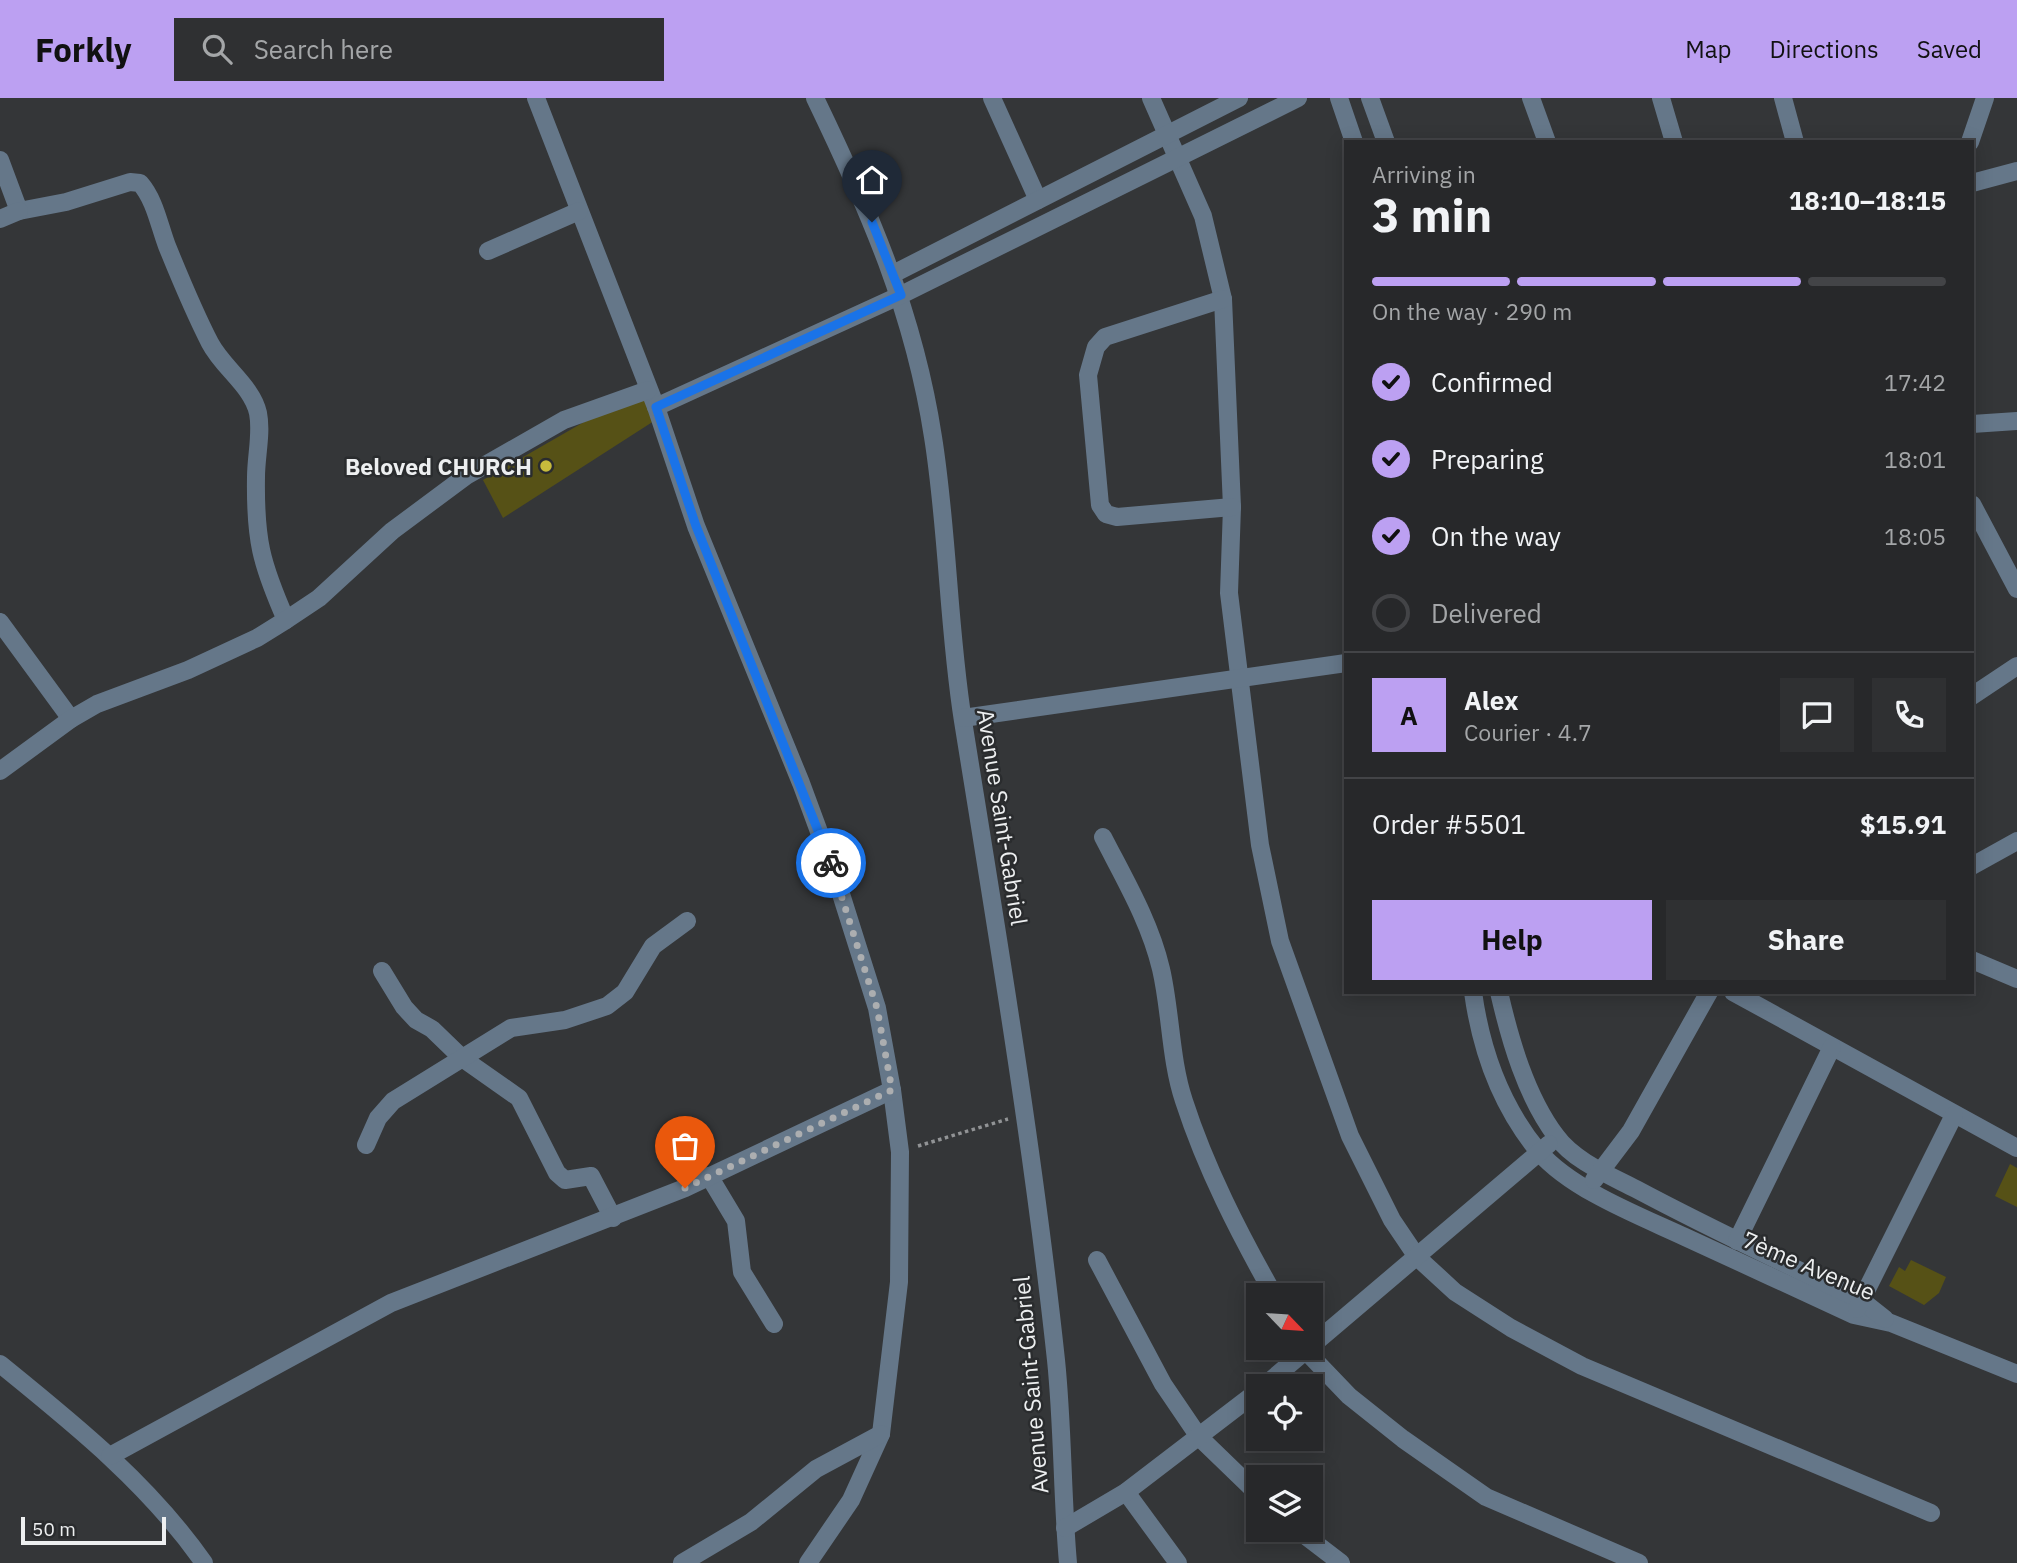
<!DOCTYPE html>
<meta charset="utf-8">
<style>
body{margin:0;font-family:"IBM Plex Sans",sans-serif;background:#2f3032;color:#f1f3f6;height:100vh;display:flex;flex-direction:column;font-size:26px;white-space:nowrap}
*{box-sizing:border-box;margin:0}
p{font-size:23px;color:#a4a6a8}
.icon{flex:none;width:38px;height:38px;fill:none;stroke:currentColor;stroke-width:2;stroke-linecap:round;stroke-linejoin:round}
.map{position:relative;flex:1;overflow:hidden}
.side{position:absolute;left:1344px;top:42px;width:630px;height:854px;display:flex;flex-direction:column;background:#27282a;border-radius:0px;box-shadow:0 4px 18px #0003,0 0 0 2px #434447}
.side>*{flex:none}
.needle{width:46px;rotate:115deg}
.fabs{position:absolute;left:1246px;top:1185px;display:grid;gap:14px}
.fabs a{display:grid;place-items:center;width:77px;height:77px;border-radius:0px;background:#27282a;box-shadow:0 4px 18px #0003,0 0 0 2px #434447;font-size:35px}
.scale{position:absolute;left:21px;bottom:18px;width:145px;box-sizing:border-box;padding-left:7px;border:4px solid #edeff0;border-top:0;font-size:19px;line-height:24px;white-space:nowrap;color:#edeff0;-webkit-text-stroke:5px #2a2c2e;paint-order:stroke}
.pin{position:absolute;display:grid;place-items:center;width:60px;height:60px;color:#fff;margin:-72px -30px;border-radius:50% 50% 50% 0;rotate:-45deg;box-shadow:0 0 7px #0007}
.pin .icon{rotate:45deg}
.courier{position:absolute;display:grid;place-items:center;width:70px;height:70px;margin:-35px;border:5px solid #1a73e8;border-radius:50%;background:#fff;color:#222;box-shadow:0 2px 9px #0007}
.overview em{font-style:normal;font-weight:700}
.overview div{display:flex;flex-direction:column-reverse}
.overview{display:flex;align-items:center;justify-content:space-between;height:119px;padding:0 28px}
h1{font-size:46px;font-weight:700;line-height:52px}
.bar{display:grid;grid-template-columns:repeat(4,1fr);gap:10px 7px;align-content:center;height:84px;padding:0 28px}
.bar i{height:9px;border-radius:5px;background:#434447}
.bar .on{background:#bca0f2}
.bar p{grid-column:span 4}
.line{display:flex;align-items:center;gap:18px;padding:0 28px;border-top:2px solid #434447}
.line div{flex:1}
.round{display:grid;place-items:center;flex:none;width:74px;height:74px;border-radius:0px;background:#2f3032}
ol{padding:0 28px;list-style:none}
li{display:flex;align-items:center;gap:21px;height:77px}
li p{margin-inline-start:auto}
li .icon{padding:7px;border-radius:50%;background:#bca0f2;color:#111;stroke-width:4}
li:last-child{color:#a4a6a8}
li i{width:38px;height:38px;border:4px solid #434447;border-radius:50%}
.action{display:flex;gap:14px;margin-top:auto;padding:14px 28px}
.action a{flex:1;height:80px;border-radius:0px;background:#bca0f2;color:#111;font-size:28px;font-weight:700;line-height:80px;text-align:center}
.action a+a{background:#2f3032;color:#f1f3f6}
header{display:flex;align-items:center;gap:42px;box-sizing:border-box;height:98px;padding:0 35px;background:#bca0f2;color:#111}
header strong{font-size:33px}
nav{display:flex;gap:38px;margin-inline-start:auto;font-size:24px}
.search{width:490px;height:63px;background:#2f3032;display:flex;align-items:center;gap:18px;box-sizing:border-box;padding:0 24px;border-radius:0px;color:#a4a6a8;font-size:26px}
.map>svg:first-child{display:block}
</style>
<header>
<strong>Forkly</strong>
<div class="search"><svg class="icon" aria-label="search" viewBox="0 0 24 24"><circle cx="10" cy="10" r="6"/><path d="M15 15l6 6"/></svg>Search here</div>
<nav><a>Map</a><a>Directions</a><a>Saved</a></nav>
</header>
<div class="map">
<svg width="2017" height="1465" viewBox="0 0 2017 1465">
<rect width="100%" height="100%" fill="#343638"/>
<g fill="#565116">
<polygon points="646,299 654,323 503,420 483,382 584,324"/>
<polygon points="2010,1066 2017,1070 2017,1109 1995,1098"/>
<polygon points="1911,1162 1946,1179 1939,1195 1924,1207 1889,1188 1899,1169 1905,1173"/>
</g>
<g fill="none" stroke-linecap="round" stroke-linejoin="round">
<polyline stroke="#919395" stroke-width="3.5" stroke-dasharray="3.5 3.5" stroke-linecap="butt" points="918,1048 1008,1021"/>
<g stroke="#657789" stroke-width="18">
<polyline points="536,0 656,309 696,428 801,685 835,777 877,910 892,992 900,1054 899,1184 881,1336 851,1402 808,1465"/>
<path d="M815,0C869,112 914,215 933,339C948,433 948,529 963,623C997,835 1033,1048 1056,1262C1063,1330 1062,1398 1068,1465"/>
<polyline points="992,0 1038,102"/>
<polyline points="1151,0 1203,118 1223,201 1232,409 1229,495 1260,747 1280,843 1350,1038 1392,1122 1417,1159 1455,1194 1511,1230 1582,1268 1931,1415"/>
<polyline points="1339,0 1354,44"/>
<polyline points="1370,0 1386,44"/>
<polyline points="1531,0 1547,44"/>
<polyline points="1661,0 1674,44"/>
<polyline points="1783,0 1795,44"/>
<polyline points="1970,44 1985,0"/>
<path d="M0,62L19,113L66,104L130,84L140,85C155,102 159,127 167,148C180,180 194,214 210,245C223,270 252,288 258,315C262,335 256,358 256,379C255,442 261,465 286,522"/>
<polyline points="1972,85 2017,73"/>
<polyline points="0,121 19,113"/>
<polyline points="488,153 579,113"/>
<polyline points="893,176 1239,0"/>
<polyline points="1223,201 1105,239 1096,249 1088,277 1100,407 1106,416 1117,419 1232,409"/>
<polyline points="656,309 901,197 1298,0"/>
<polyline points="1972,326 2017,323"/>
<polyline points="1972,406 2017,491"/>
<polyline points="0,524 71,621"/>
<polyline points="1972,598 2017,568"/>
<polyline points="963,620 1346,565"/>
<polyline points="0,673 71,621 97,606 188,572 257,540 286,522 319,500 392,433 466,378 564,322 648,292"/>
<path d="M1103,739C1125,782 1150,824 1161,871C1171,914 1170,961 1184,1003C1206,1071 1239,1135 1274,1197"/>
<polyline points="1972,768 2017,743"/>
<polyline points="1972,862 2017,881"/>
<polyline points="382,873 404,909 416,922 432,931 462,960 519,1000 557,1075 565,1082 591,1078 613,1120"/>
<path d="M1473,894C1481,952 1501,1008 1539,1054C1572,1092 1640,1118 1685,1139C1741,1165 1798,1191 1854,1217L1891,1225L2017,1276"/>
<path d="M1499,894C1510,942 1526,998 1556,1038C1574,1063 1609,1077 1636,1091C1709,1130 1785,1166 1861,1202L1885,1221"/>
<polyline points="1733,894 2017,1050"/>
<polyline points="366,1047 378,1020 393,1003 511,930 565,922 607,908 625,894 653,848 687,823"/>
<polyline points="709,1078 736,1123 742,1174 774,1226"/>
<polyline points="1594,1082 1631,1033 1709,894"/>
<polyline points="1737,1143 1832,949"/>
<polyline points="1097,1162 1163,1286 1199,1339 1258,1396"/>
<polyline points="1857,1211 1954,1017"/>
<polyline points="1303,1250 1349,1298 1403,1341 1486,1399 1639,1465"/>
<path d="M0,1266C74,1326 149,1386 204,1465"/>
<polyline points="1264,1288 1549,1046"/>
<polyline points="110,1358 391,1205 685,1090 892,992"/>
<polyline points="1126,1394 1178,1465"/>
<polyline points="1065,1430 1126,1394 1258,1293"/>
<polyline points="1298,1432 1341,1465"/>
<polyline points="682,1465 751,1424 816,1371 881,1336"/>
</g>
</g>
<g fill="none" stroke-linecap="round" stroke-linejoin="round">
<polyline stroke="#acaeb0" stroke-width="7" stroke-dasharray="0 12.6" points="685,1090 892,992 877,910 831,765"/>
<polyline stroke="#1a73e8" stroke-width="9" points="831,765 696,428 656,309 901,197 872,124"/>
</g>
<circle fill="#c7bb3c" stroke="#2a2c2e" stroke-width="2.5" cx="546" cy="368" r="7"/>
<g text-anchor="middle" dominant-baseline="central" stroke-width="5" stroke-linejoin="round" paint-order="stroke">
<g font-size="23" font-weight="bold" fill="#edeff0" stroke="#2a2c2e" text-anchor="end">
<text x="532" y="368">Beloved CHURCH</text>
</g>
<g font-size="23" fill="#edeff0" stroke="#2a2c2e">
<text transform="translate(1003 719) rotate(81)">Avenue Saint-Gabriel</text>
<text transform="translate(1809 1167) rotate(23)">7ème Avenue</text>
<text transform="translate(1030 1287) rotate(-95)">Avenue Saint-Gabriel</text>
</g>
</g>
</svg>
<div class="fabs">
<a><svg class="needle" viewBox="-14 -14 28 28"><path d="M0-13l5 13h-10z" fill="#e53935"/><path d="M0 13l5-13h-10z" fill="#a4a6a8"/></svg></a>
<a><svg class="icon" aria-label="locate" viewBox="0 0 24 24"><circle cx="12" cy="12" r="6"/><path d="M12 2v4M12 18v4M2 12h4M18 12h4"/></svg></a>
<a><svg class="icon" aria-label="layers" viewBox="0 0 24 24"><path d="M12 4l9 5-9 5-9-5zM3 14l9 5 9-5"/></svg></a>
</div>
<div class="scale">50 m</div>
<div class="pin" style="left:685px;top:1090px;background:#ea580c"><svg class="icon" aria-label="bag" viewBox="0 0 24 24"><path d="M5 8h14l-1 12H6zM9 8a3 3 0 0 1 6 0"/></svg></div>
<div class="pin" style="left:872px;top:124px;background:#1f2937"><svg class="icon" aria-label="home" viewBox="0 0 24 24"><path d="M3 11l9-7 9 7M6 9v11h12V9"/></svg></div>
<div class="courier" style="left:831px;top:765px"><svg class="icon" aria-label="bike" viewBox="0 0 24 24"><circle cx="6" cy="16" r="4"/><circle cx="18" cy="16" r="4"/><path d="M6 16l4-8h5l3 8M10 8l3 8H6M13 5h3"/></svg></div>
<section class="side">
<div class="overview"><div><h1>3 min</h1><p>Arriving in</p></div><em>18:10–18:15</em></div>
<div class="bar"><i class="on"></i><i class="on"></i><i class="on"></i><i></i><p>On the way · 290 m</p></div>
<ol>
<li><svg class="icon" aria-label="check" viewBox="0 0 24 24"><path d="M5 12l5 5 9-10"/></svg>Confirmed<p>17:42</p></li>
<li><svg class="icon" aria-label="check" viewBox="0 0 24 24"><path d="M5 12l5 5 9-10"/></svg>Preparing<p>18:01</p></li>
<li><svg class="icon" aria-label="check" viewBox="0 0 24 24"><path d="M5 12l5 5 9-10"/></svg>On the way<p>18:05</p></li>
<li><i></i>Delivered</li>
</ol>
<div class="line" style="height:126px"><b class="round" style="background:#bca0f2;color:#111">A</b><div><b>Alex</b><p>Courier · 4.7</p></div><a class="round"><svg class="icon" aria-label="chat" viewBox="0 0 24 24"><path d="M4 5h16v11H9l-5 4z"/></svg></a><a class="round"><svg class="icon" aria-label="phone" viewBox="0 0 24 24"><path d="M5 4h4l2 5-3 2q2 4 5 5l2-3 5 2v4C11 20 4 13 5 4z"/></svg></a></div>
<div class="line" style="height:91px"><div>Order #5501</div><b>$15.91</b></div>
<div class="action"><a>Help</a><a>Share</a></div>
</section>
</div>
